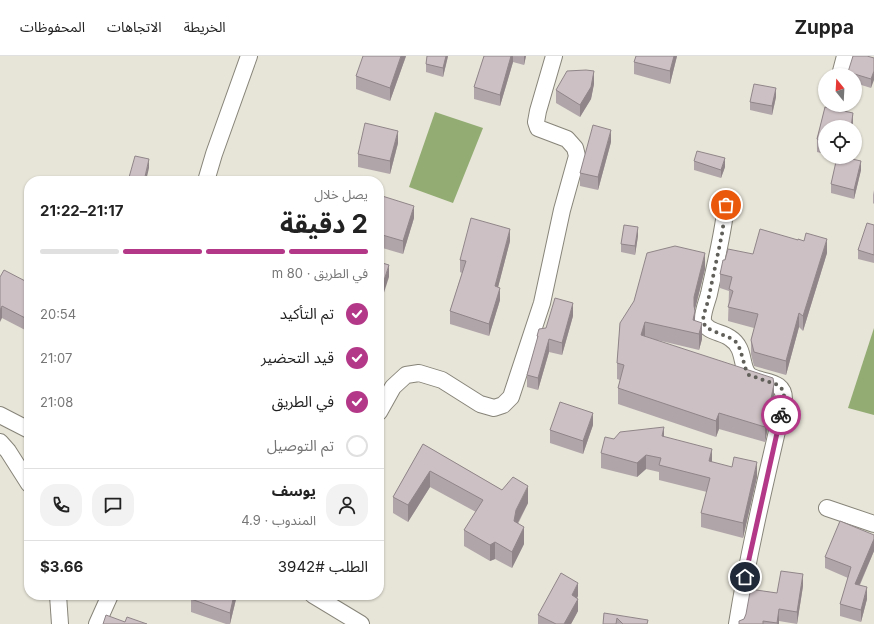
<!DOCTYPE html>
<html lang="ar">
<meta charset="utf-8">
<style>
body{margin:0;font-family:Inter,"Noto Sans Arabic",sans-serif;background:#f2f2f2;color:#222;direction:rtl;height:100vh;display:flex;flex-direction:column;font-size:15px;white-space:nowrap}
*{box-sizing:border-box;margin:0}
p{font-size:13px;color:#767676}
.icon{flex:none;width:22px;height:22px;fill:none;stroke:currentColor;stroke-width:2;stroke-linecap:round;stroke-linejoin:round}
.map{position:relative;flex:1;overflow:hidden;direction:ltr}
.panel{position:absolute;left:24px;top:120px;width:360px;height:424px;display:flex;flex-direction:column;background:#fff;border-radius:16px;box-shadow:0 1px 3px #0004;direction:rtl}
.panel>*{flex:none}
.needle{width:26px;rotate:342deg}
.tools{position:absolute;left:818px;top:12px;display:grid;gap:8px}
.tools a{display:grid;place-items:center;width:44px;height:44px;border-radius:50%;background:#fff;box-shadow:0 1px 3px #0004;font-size:20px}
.pin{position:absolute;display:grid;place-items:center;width:34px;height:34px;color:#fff;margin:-17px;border:2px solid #fff;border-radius:50%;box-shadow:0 1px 4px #0007}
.courier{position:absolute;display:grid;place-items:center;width:40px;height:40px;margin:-20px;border:3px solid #b43888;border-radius:50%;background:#fff;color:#222;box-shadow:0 1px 5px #0007}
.headline em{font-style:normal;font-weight:700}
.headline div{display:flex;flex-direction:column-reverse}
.headline{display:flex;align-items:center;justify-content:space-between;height:68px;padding:0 16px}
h1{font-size:26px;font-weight:700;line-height:30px}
.bar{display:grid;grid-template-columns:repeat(4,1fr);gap:6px 4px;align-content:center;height:48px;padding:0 16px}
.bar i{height:5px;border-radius:3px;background:#e0e0e0}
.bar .active{background:#b43888}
.bar p{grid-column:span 4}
.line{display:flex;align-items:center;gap:10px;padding:0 16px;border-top:1px solid #e0e0e0}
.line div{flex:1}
.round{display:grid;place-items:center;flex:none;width:42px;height:42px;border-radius:16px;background:#f2f2f2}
ol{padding:0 16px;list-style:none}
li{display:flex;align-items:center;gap:12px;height:44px}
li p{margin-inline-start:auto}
li .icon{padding:4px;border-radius:50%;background:#b43888;color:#fff;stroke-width:4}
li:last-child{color:#767676}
li i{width:22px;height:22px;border:2px solid #e0e0e0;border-radius:50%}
header{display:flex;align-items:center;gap:24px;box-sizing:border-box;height:56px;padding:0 20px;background:#fff;border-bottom:1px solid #e0e0e0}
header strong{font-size:19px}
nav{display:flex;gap:22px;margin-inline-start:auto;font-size:14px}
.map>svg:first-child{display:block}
</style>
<header>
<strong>Zuppa</strong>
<nav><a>الخريطة</a><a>الاتجاهات</a><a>المحفوظات</a></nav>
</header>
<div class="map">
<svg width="874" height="568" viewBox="0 0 874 568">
<rect width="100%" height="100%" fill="#e7e4d8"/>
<g fill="#93ac73">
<polygon points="435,56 483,72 453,147 409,131"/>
<polygon points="874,272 874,359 848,352"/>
</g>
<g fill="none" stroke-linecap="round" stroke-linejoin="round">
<g stroke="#878479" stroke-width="18">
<g id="street">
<polyline points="840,19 845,0"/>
<polyline points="206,125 214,98 249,0"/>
<path d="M726,149C723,179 715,209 709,238C707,246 702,257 703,265C706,276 722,276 730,282C746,292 740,311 749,319C751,321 755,322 757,323C771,327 785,327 784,345C767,419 749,493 737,568"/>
<polyline points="379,356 393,331 406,319 419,317 442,324 480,348 494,352 503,349 511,341 542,247 562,154 577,100 575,92 567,83 538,72 536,66 538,55 554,0"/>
<polyline points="0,359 29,374"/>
<polyline points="0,386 8,395 29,428"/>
<polyline points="827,452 874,468"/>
<polyline points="58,539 60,568"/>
<polyline points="313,539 361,568"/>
<polyline points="97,568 110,539"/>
</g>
</g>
<use href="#street" stroke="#fff" stroke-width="16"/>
</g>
<g fill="#b0a5a9">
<polygon points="406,0 390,45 356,33 356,20"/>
<polygon points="427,0 448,0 443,21 426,16 426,8"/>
<polygon points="484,0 526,0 524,9 513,6 500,50 474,43 474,31"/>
<polygon points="636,0 677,0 670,28 634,18 634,6"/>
<polygon points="874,2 871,32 855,27 855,19 848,19 848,16"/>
<polygon points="594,28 591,43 580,61 556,47 556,34"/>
<polygon points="776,41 772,59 750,54 750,46"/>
<polygon points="825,51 853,57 853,71 825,71 825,98 817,96 817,83"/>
<polygon points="611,86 598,134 580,130 580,117"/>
<polygon points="398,87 390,118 358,111 358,98"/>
<polygon points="835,101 847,101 847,102 861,114 854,143 831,137 831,128 837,102"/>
<polygon points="694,105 725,111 721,122 694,114"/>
<polygon points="874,134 874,148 873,147 873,139"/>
<polygon points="379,139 414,162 403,198 379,191"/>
<polygon points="874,169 874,207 858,203 858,194"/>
<polygon points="638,180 635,199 621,196 621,188"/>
<polygon points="510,185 498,231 500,244 489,280 450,268 450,255 462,217 460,216 460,204"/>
<polygon points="827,197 803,275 799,271 786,319 754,310 751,298 751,284 754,272 728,265 729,235 720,232 720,218 725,204 753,198"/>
<polygon points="705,213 695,253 695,264 702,283 699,294 657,284 774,344 765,386 719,373 716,381 618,348 618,332 620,324 617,323 617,307 620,267"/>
<polygon points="0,221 29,227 29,276 2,262"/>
<polygon points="573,260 562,299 549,296 538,334 527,331 527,319 537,285 537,280 546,272"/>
<polygon points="593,369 583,398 550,387 550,374"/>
<polygon points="664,381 712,406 757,421 743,482 701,471 701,457 707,436 659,424 659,416 646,413 637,421 601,412 601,397 614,383"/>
<polygon points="423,388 502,434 528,447 518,468 524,488 512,512 495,503 490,505 464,490 464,474 476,456 430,431 408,466 393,457 393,441"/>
<polygon points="874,479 874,495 860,529 867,543 861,566 840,560 840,548 848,522 825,512 825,501"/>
<polygon points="803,530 797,568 779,565 779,568 739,568 744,563 757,534 777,537"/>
<polygon points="184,539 237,539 230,568 226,568 191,556 191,543"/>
<polygon points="578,540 577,542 578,555 571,568 538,568 538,559"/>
<polygon points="604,557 648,568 603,568"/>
</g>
<g fill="#908689">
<polygon points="401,0 406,0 390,45 390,32"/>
<polygon points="446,0 448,0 443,21 443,12"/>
<polygon points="511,0 513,0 513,6 500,50 500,39"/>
<polygon points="524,0 526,0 524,9"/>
<polygon points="674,0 677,0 670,28 670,15"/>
<polygon points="594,15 594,28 591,43 580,61 580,49"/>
<polygon points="874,15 874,24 871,32 871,23"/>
<polygon points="776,32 776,41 772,59 772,50"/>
<polygon points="853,57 853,71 851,71"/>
<polygon points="611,74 611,86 598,134 598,121"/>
<polygon points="398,75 398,87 390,118 390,105"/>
<polygon points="725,102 725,111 721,122 721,114"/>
<polygon points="149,103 149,112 146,125 144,125"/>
<polygon points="861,105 861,114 854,143 854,134"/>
<polygon points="414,150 414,162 403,198 403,185"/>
<polygon points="638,171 638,180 635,199 635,190"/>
<polygon points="510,173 510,185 495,243 495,230"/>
<polygon points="827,183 827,197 803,275 803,260"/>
<polygon points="705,197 705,213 694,257 695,255 695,270 693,264 694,241"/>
<polygon points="389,209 389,221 379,252 379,240"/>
<polygon points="500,232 500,244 489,280 489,268"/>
<polygon points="29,241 29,253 25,249"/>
<polygon points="573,247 573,260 562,299 562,287"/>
<polygon points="2,250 2,262 0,266 0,254"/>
<polygon points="799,257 799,271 786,319 786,305"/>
<polygon points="645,266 645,281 641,279"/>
<polygon points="702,267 702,283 699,294 699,278"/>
<polygon points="549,283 549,296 538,334 538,322"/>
<polygon points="774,328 774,344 765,386 765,371"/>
<polygon points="593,357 593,369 583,398 583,385"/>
<polygon points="719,357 719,373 716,381 716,365"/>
<polygon points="664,371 664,385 662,380"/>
<polygon points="712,393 712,408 709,405"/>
<polygon points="646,399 646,413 637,421 637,407"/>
<polygon points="757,406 757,421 743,482 743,467"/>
<polygon points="430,415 430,431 408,466 408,449"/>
<polygon points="528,430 528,447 516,470 514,465 516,454"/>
<polygon points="524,471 524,488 512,512 512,496"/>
<polygon points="874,483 874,495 855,539 855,528"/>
<polygon points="495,486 495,503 490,505 490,489"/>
<polygon points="803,518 803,530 797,568 797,556"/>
<polygon points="578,527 578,540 572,552 572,539"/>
<polygon points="867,531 867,543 861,566 861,554"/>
<polygon points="234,539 237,539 230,568 230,557"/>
<polygon points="578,543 578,555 571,568 564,568"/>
<polygon points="779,553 779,568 777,568"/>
</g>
<g fill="#cdc0c4" stroke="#908689">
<polygon points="363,0 401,0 390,32 356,20"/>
<polygon points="427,0 446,0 443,12 426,8"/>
<polygon points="484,0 511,0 500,39 474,31"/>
<polygon points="636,0 674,0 670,15 634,6"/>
<polygon points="853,0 867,0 874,2 874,15 871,23 848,16"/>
<polygon points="586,14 594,15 591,31 580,49 556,34 567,15"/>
<polygon points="754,28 776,32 772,50 750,46"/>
<polygon points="825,51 853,57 851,71 825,71 825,86 817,83"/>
<polygon points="365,67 398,75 390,105 358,98"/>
<polygon points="593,69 611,74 598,121 580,117"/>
<polygon points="697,95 725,102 721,114 694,105"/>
<polygon points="135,100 149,103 144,125 128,125"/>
<polygon points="837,101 843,101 861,105 854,134 831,128"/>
<polygon points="379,139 414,150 403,185 379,178"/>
<polygon points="471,162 510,173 495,230 500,232 489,268 450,255 466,205 460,204"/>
<polygon points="867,167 874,169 874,199 858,194"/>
<polygon points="624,169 638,171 635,190 621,188"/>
<polygon points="760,173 798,184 798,183 804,185 806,177 827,183 803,260 799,257 786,305 754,296 751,284 758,258 728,251 733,235 729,233 732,221 720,218 723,204 725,204 728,193 753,198"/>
<polygon points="675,190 705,197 694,241 694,250 695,255 693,264 702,267 699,278 645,266 641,279 773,322 774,328 765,371 719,357 716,365 618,332 624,309 617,307 620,267 634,245 647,197"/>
<polygon points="379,206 389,209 379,240"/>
<polygon points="4,214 29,227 29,241 25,249 29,251 29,264 2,250 0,254 0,221"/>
<polygon points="555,242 573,247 562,287 549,283 538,322 527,319 538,280 537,280 539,273 546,272"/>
<polygon points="560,346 593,357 583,385 550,374"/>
<polygon points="664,371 662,380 712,393 709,405 732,411 734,401 757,406 743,467 701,457 710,422 659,409 661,402 646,399 637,407 601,397 605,381 614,383 620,376"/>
<polygon points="423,388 502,434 513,421 528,430 516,454 514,465 524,471 512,496 495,486 490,489 464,474 483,444 430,415 408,449 393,441"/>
<polygon points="840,465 874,479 874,483 855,528 867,531 861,554 840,548 851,511 825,501"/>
<polygon points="781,515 803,518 797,556 779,553 777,567 763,565 763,568 739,568 739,565 744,563 746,558 752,525 757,526 756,534 777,537"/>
<polygon points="561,517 578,527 572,539 578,543 564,568 556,568 538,559"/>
<polygon points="193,539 234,539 230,557 191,543"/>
<polygon points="604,557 648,564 647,568 623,568 617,562 616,568 603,568"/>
<polygon points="106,559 125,566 127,561 147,568 103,568"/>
</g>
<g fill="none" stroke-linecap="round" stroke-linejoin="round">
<polyline stroke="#615f59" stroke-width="4" stroke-dasharray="0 7.2" points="726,149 722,178 708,245 704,258 703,264 705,270 709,273 730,282 736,286 740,293 746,314 749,319 778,329 782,333 784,339 781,359"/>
<polyline stroke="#b43888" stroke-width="5" points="745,521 781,359"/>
</g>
</svg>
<div class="tools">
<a><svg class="needle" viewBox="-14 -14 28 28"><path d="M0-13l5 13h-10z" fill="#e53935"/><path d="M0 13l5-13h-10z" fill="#767676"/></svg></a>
<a><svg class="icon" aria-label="locate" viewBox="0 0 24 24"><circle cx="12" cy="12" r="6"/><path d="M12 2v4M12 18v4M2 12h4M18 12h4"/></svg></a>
</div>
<div class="pin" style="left:726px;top:149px;background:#ea580c"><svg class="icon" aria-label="bag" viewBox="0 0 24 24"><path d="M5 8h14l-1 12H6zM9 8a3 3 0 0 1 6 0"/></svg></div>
<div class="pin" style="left:745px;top:521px;background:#1f2937"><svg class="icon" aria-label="home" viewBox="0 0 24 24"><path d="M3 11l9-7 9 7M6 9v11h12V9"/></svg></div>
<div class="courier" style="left:781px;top:359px"><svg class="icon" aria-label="bike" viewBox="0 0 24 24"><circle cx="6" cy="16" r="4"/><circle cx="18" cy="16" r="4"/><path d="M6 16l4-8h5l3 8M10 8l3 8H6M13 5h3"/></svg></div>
<section class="panel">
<div class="headline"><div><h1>2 دقيقة</h1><p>يصل خلال</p></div><em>21:17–21:22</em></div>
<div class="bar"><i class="active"></i><i class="active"></i><i class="active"></i><i></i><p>في الطريق · 80 m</p></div>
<ol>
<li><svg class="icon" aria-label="check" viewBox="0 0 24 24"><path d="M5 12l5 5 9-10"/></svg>تم التأكيد<p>20:54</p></li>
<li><svg class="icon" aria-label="check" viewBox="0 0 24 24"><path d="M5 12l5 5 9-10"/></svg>قيد التحضير<p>21:07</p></li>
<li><svg class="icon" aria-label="check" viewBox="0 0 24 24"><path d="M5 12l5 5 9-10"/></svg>في الطريق<p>21:08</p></li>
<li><i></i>تم التوصيل</li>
</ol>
<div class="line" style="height:72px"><a class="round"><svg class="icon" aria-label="person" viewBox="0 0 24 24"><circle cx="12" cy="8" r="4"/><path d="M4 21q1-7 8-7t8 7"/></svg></a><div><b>يوسف</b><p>المندوب · 4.9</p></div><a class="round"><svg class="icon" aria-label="chat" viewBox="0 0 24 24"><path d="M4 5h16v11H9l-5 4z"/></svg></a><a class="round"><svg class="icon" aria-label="phone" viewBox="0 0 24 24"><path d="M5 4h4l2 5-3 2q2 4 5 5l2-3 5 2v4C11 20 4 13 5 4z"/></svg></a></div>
<div class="line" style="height:52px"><div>الطلب #3942</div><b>$3.66</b></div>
</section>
</div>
